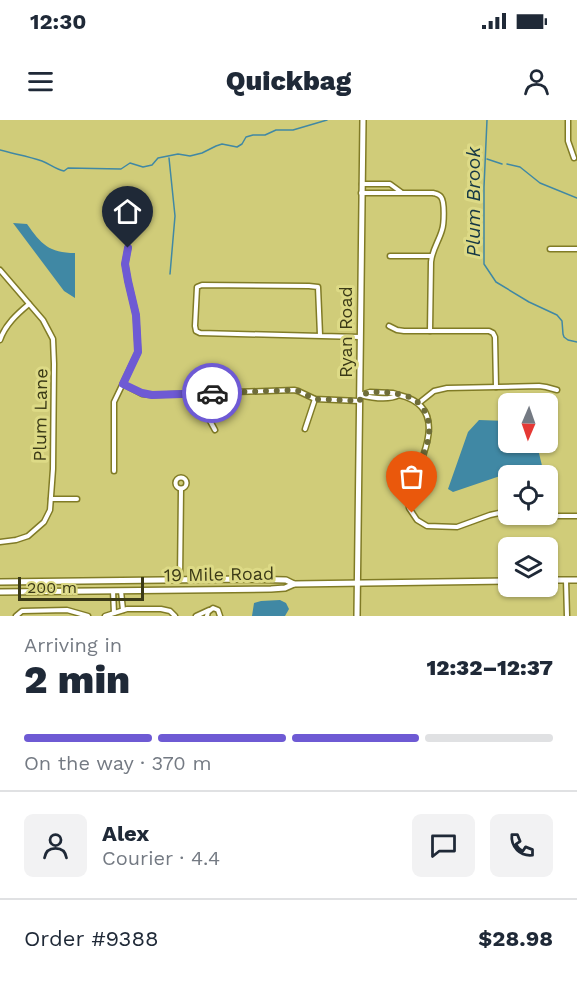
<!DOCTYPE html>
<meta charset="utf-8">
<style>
body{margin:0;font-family:"Work Sans",sans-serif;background:#f2f2f3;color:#1f2937;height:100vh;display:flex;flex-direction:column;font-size:22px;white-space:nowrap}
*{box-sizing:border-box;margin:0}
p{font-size:20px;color:#747a83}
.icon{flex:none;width:33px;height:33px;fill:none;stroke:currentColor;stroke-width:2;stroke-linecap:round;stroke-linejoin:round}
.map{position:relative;height:496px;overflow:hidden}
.sheet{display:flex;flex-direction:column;background:#fff;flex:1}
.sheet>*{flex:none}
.needle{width:39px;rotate:182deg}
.tools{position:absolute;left:498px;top:273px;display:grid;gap:12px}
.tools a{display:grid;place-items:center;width:60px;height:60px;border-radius:9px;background:#fff;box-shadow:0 2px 4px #0004;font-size:30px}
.scale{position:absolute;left:18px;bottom:15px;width:126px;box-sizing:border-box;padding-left:6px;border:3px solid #3b3a17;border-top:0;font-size:16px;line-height:21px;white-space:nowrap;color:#3b3a17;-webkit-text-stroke:4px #ddda86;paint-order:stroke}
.pin{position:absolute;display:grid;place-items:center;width:51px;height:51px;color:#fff;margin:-62px -26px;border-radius:50% 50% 50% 0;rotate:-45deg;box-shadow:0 0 6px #0007}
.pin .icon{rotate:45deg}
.courier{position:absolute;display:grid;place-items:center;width:60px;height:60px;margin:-30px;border:4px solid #6e5ad4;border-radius:50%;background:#fff;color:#222;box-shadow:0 2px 8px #0007}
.summary em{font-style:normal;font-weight:800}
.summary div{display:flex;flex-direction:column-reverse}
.summary{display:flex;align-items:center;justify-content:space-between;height:102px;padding:0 24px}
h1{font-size:39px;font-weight:800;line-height:45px}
.bar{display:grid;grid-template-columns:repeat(4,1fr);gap:9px 6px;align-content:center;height:72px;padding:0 24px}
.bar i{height:8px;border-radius:4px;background:#e0e1e3}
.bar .current{background:#6e5ad4}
.bar p{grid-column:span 4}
.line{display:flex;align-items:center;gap:15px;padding:0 24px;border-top:2px solid #e0e1e3}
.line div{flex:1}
.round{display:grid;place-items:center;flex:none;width:63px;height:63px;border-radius:9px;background:#f2f2f3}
.status{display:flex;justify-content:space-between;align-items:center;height:42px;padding:0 30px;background:#fff;direction:ltr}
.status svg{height:16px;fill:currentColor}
header{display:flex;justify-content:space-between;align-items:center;height:78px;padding:0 24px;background:#fff;font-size:27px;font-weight:800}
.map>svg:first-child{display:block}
</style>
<div class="status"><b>12:30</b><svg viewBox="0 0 49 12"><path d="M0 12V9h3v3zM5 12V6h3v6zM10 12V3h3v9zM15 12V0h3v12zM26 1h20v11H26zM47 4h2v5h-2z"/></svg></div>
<header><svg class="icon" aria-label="menu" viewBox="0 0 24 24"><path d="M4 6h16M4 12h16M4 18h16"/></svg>Quickbag<svg class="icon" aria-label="person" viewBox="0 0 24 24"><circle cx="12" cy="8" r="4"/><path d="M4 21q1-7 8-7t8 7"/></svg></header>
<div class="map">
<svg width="577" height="496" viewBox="0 0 577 496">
<rect width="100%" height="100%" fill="#d0cc79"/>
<g fill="#4088a4">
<path d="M13,103L27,104C41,124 49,133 75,133V178L64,171Z"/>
<polygon points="479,300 508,301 508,322 539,323 538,329 544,354 543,356 503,355 453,372 448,369 468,312"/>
<polygon points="280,480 286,483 289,489 285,496 252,496 254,483 261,481"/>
</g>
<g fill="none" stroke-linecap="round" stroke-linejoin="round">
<g stroke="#4088a4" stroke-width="1.5">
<polyline points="487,0 484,67 484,144 496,162 529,182 557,195 562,201 563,214 564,217 568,220 577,222"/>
<path d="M0,30C14,34 28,36 42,41C50,44 55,49 64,51L68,48L121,49L130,43L143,47L152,45L158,38L178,34L190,36L202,33L216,26L222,24L237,27L242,24L246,17L253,15H265L276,10H293L327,0"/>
<polyline points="169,38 175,96 170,154"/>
<polyline points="487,39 502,44"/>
<polyline points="507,44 520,47 540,63 577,78"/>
</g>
<g stroke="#807b26" stroke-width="7">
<g id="street">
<polyline points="568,0 568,21 574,38"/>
<polyline points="362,64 390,64 401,72"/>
<path d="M361,73H433C437,74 439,74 441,77C445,82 444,104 442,110C439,121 432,130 431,142L430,211"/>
<polyline points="550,129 577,129"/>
<polyline points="390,136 431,136"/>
<polyline points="0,150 43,200 53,219 54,244 53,349 50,390 44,402 28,416 16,420 0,422"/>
<polyline points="389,206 397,210 404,211 489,211 493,213 495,217 496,267"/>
<polyline points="320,215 318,167 309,166 202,165 197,167 195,206 196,211 200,213 360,217"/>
<path d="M0,220C5,205 17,194 29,184"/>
<polyline points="123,264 142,274 152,275 294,270 298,271 315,279 359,281"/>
<path d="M370,272L393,273L399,275C388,281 372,278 360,275Z"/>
<polyline points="208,273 209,299 215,310"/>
<path d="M399,275C451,287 422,338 409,370L408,377L409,388L417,400L427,406L457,407L490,395L508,391"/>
<polyline points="419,283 434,271 447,268 539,266 546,267 557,270"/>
<polyline points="305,309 315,279"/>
<polyline points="114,351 114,282 138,232 136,195 128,161 125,144 128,128"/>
<circle cx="181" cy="363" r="5.5"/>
<polyline points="51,379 77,379"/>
<polyline points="539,394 548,396 577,396"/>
<polyline points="180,460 181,369"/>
<polyline points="566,460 567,496"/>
<polyline points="113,471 114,493"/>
<polyline points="121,471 123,490"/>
<polyline points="16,496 22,491 67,490 88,496"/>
<polyline points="105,496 127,489 161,489 170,491 175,496"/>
<polyline points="196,496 209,490"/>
<polyline points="207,496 208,492 213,488 218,490 220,496"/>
</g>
</g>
<g stroke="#807b26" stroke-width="8">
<g id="secondary">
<polyline points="548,460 577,460"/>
<polyline points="0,462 244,459 286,460 294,464 508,461"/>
<polyline points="0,472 271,469 285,468 294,464"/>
<polyline points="357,496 363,0"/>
</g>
</g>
<use href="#street" stroke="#fff" stroke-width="4"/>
<use href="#secondary" stroke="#fff" stroke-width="5"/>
</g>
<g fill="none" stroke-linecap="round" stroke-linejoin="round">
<path stroke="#6f6d39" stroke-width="6" stroke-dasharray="0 10.8" d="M212,273L294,270L298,271L315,279L360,281V275C377,270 390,272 406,276C414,278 420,283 424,290C445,326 395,362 412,393"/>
<polyline stroke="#6e5ad4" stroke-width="8" points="128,128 125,144 128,161 136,195 138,232 123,264 142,273 152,275 212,273"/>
</g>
<g text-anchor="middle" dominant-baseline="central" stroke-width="6" stroke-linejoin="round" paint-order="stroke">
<g font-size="18" fill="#3b3a17" stroke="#ddda86">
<text transform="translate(345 212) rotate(-90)">Ryan Road</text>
<text transform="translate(40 295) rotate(-89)">Plum Lane</text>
<text transform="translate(219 454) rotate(-1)">19 Mile Road</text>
</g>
<g font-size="20" font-style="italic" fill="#163845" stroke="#ddda86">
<text transform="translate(473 82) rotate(-90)">Plum Brook</text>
</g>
</g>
</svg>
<div class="tools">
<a><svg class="needle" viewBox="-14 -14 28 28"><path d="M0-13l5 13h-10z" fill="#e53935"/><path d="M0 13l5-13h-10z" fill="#747a83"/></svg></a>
<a><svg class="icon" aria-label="locate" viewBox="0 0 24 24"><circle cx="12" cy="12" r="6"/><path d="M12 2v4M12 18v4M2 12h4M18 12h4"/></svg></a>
<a><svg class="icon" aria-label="layers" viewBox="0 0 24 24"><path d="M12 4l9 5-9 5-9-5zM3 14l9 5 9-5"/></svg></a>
</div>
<div class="scale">200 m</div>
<div class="pin" style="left:412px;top:393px;background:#ea580c"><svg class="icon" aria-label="bag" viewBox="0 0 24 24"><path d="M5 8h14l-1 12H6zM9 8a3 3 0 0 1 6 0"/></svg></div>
<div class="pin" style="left:128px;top:128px;background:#1f2937"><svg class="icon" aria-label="home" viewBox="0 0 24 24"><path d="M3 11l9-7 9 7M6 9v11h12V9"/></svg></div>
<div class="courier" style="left:212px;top:273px"><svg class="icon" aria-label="car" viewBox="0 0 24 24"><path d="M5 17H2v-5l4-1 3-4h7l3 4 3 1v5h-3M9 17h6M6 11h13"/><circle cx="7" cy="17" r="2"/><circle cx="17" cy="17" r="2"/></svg></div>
</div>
<section class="sheet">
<div class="summary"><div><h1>2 min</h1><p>Arriving in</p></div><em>12:32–12:37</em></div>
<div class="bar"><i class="current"></i><i class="current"></i><i class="current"></i><i></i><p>On the way · 370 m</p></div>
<div class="line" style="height:108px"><a class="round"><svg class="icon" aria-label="person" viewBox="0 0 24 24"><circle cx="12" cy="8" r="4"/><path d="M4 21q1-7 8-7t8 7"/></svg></a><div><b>Alex</b><p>Courier · 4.4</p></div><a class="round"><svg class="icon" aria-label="chat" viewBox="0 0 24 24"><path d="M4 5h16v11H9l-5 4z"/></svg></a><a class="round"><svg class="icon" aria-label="phone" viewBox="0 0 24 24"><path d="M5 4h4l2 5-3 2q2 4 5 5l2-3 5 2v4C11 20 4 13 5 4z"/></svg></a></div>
<div class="line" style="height:78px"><div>Order #9388</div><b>$28.98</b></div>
</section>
